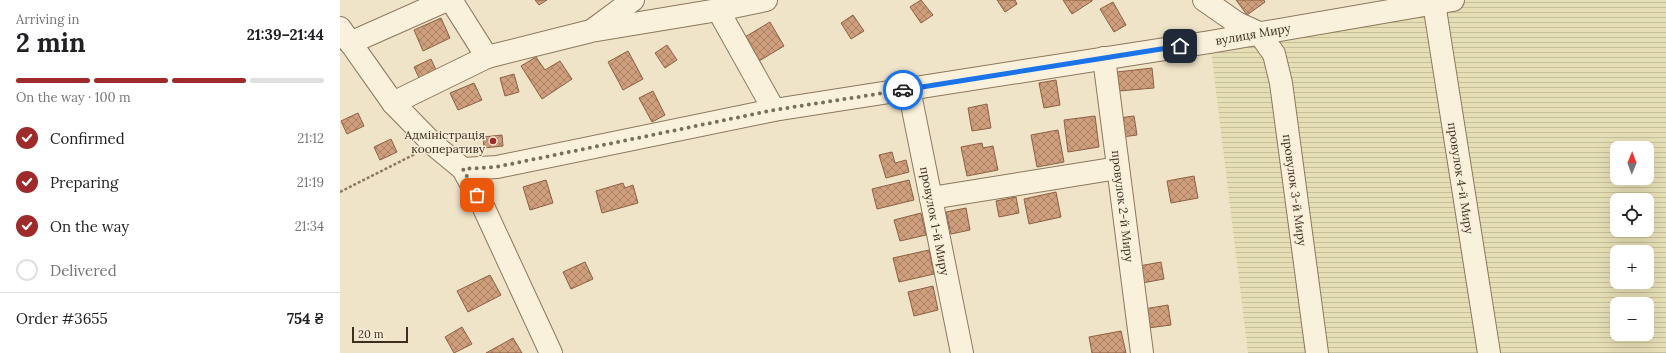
<!DOCTYPE html>
<meta charset="utf-8">
<style>
body{margin:0;font-family:Lora,serif;background:#f6f6f6;color:#202124;height:100vh;display:flex;flex-direction:column;font-size:15px;white-space:nowrap}
*{box-sizing:border-box;margin:0}
p{font-size:13px;color:#757577}
.icon{flex:none;width:22px;height:22px;fill:none;stroke:currentColor;stroke-width:2;stroke-linecap:round;stroke-linejoin:round}
.map{position:relative;flex:1;overflow:hidden}
.sheet{display:flex;flex-direction:column;background:#fff;width:340px}
.sheet>*{flex:none}
.needle{width:26px;rotate:1deg}
.tools{position:absolute;left:1270px;top:141px;display:grid;gap:8px}
.tools a{display:grid;place-items:center;width:44px;height:44px;border-radius:8px;background:#fff;box-shadow:0 4px 16px #0002;font-size:20px}
.scale{position:absolute;left:12px;bottom:10px;width:56px;box-sizing:border-box;padding-left:4px;border:2px solid #3d2e20;border-top:0;font-size:11px;line-height:14px;white-space:nowrap;color:#3d2e20;-webkit-text-stroke:3px #f7eed8;paint-order:stroke}
.pin{position:absolute;display:grid;place-items:center;width:34px;height:34px;color:#fff;margin:-17px;border-radius:8px;box-shadow:0 2px 6px #0006}
.courier{position:absolute;display:grid;place-items:center;width:40px;height:40px;margin:-20px;border:3px solid #1a73e8;border-radius:50%;background:#fff;color:#222;box-shadow:0 1px 5px #0007}
.head em{font-style:normal;font-weight:700}
.head div{display:flex;flex-direction:column-reverse}
.head{display:flex;align-items:center;justify-content:space-between;height:68px;padding:0 16px}
h1{font-size:26px;font-weight:700;line-height:30px}
.bar{display:grid;grid-template-columns:repeat(4,1fr);gap:6px 4px;align-content:center;height:48px;padding:0 16px}
.bar i{height:5px;border-radius:3px;background:#e0e0e0}
.bar .current{background:#9e2a2b}
.bar p{grid-column:span 4}
.line{display:flex;align-items:center;gap:10px;padding:0 16px;border-top:1px solid #e0e0e0}
.line div{flex:1}
ol{padding:0 16px;list-style:none}
li{display:flex;align-items:center;gap:12px;height:44px}
li p{margin-inline-start:auto}
li .icon{padding:4px;border-radius:50%;background:#9e2a2b;color:#fff;stroke-width:4}
li:last-child{color:#757577}
li i{width:22px;height:22px;border:2px solid #e0e0e0;border-radius:50%}
main{display:flex;flex:1;min-height:0}
.map>svg:first-child{display:block}
</style>
<main>
<section class="sheet">
<div class="head"><div><h1>2 min</h1><p>Arriving in</p></div><em>21:39–21:44</em></div>
<div class="bar"><i class="current"></i><i class="current"></i><i class="current"></i><i></i><p>On the way · 100 m</p></div>
<ol>
<li><svg class="icon" aria-label="check" viewBox="0 0 24 24"><path d="M5 12l5 5 9-10"/></svg>Confirmed<p>21:12</p></li>
<li><svg class="icon" aria-label="check" viewBox="0 0 24 24"><path d="M5 12l5 5 9-10"/></svg>Preparing<p>21:19</p></li>
<li><svg class="icon" aria-label="check" viewBox="0 0 24 24"><path d="M5 12l5 5 9-10"/></svg>On the way<p>21:34</p></li>
<li><i></i>Delivered</li>
</ol>
<div class="line" style="height:52px"><div>Order #3655</div><b>754 ₴</b></div>
</section>
<div class="map">
<svg width="1326" height="353" viewBox="0 0 1326 353">
<defs>
<pattern id="farmland-rules" width="6" height="5" patternUnits="userSpaceOnUse"><rect width="6" height="5" fill="#e6deb5"/><path d="M0 2.5h6" fill="none" stroke="#c6bf9b"/></pattern>
<pattern id="building-cross-hatch" width="8" height="8" patternUnits="userSpaceOnUse"><rect width="8" height="8" fill="#cf9f7d"/><path d="M0 0l8 8M0 8l8-8" fill="none" stroke="#a98266"/></pattern>
</defs>
<rect width="100%" height="100%" fill="#f0e4c8"/>
<path fill="url(#farmland-rules)" fill-rule="evenodd" d="M1116,0H1326V353H908L870,42ZM1277,148H1307V178H1277ZM1277,200H1307V230H1277ZM1277,252H1307V282H1277ZM1277,304H1307V334H1277Z"/>
<g fill="url(#building-cross-hatch)" stroke="#8d5f41">
<polygon points="195,0 207,0 199,5"/>
<polygon points="581,0 593,15 581,23 570,7"/>
<polygon points="657,0 675,0 677,4 665,12"/>
<polygon points="723,0 752,0 752,1 732,14"/>
<polygon points="896,0 924,0 925,2 907,15"/>
<polygon points="773,2 786,25 774,32 760,9"/>
<polygon points="513,15 524,31 511,39 501,23"/>
<polygon points="101,18 110,38 83,51 74,30"/>
<polygon points="430,22 444,46 419,61 405,37"/>
<polygon points="327,45 337,60 325,68 315,53"/>
<polygon points="288,51 303,79 283,90 268,62"/>
<polygon points="196,57 205,70 220,61 232,79 202,99 181,66"/>
<polygon points="91,59 97,72 80,80 74,67"/>
<polygon points="812,68 814,88 779,91 777,72"/>
<polygon points="174,74 179,92 165,96 160,78"/>
<polygon points="716,80 720,105 704,108 699,83"/>
<polygon points="134,83 142,100 118,110 110,93"/>
<polygon points="313,91 325,115 312,122 299,98"/>
<polygon points="647,104 651,128 632,131 628,108"/>
<polygon points="18,113 24,126 7,134 1,121"/>
<polygon points="755,116 759,147 728,152 724,120"/>
<polygon points="794,116 797,135 782,137 779,118"/>
<polygon points="718,130 724,162 697,167 691,135"/>
<polygon points="162,135 163,146 144,148 143,137"/>
<polygon points="51,139 57,152 40,160 34,147"/>
<polygon points="642,143 643,148 653,146 658,170 627,176 621,147"/>
<polygon points="552,152 555,163 566,160 569,172 546,178 539,155"/>
<polygon points="854,176 858,198 831,203 827,181"/>
<polygon points="206,180 213,203 190,210 183,187"/>
<polygon points="569,180 574,200 537,209 532,189"/>
<polygon points="283,183 285,188 293,185 298,203 262,213 256,191"/>
<polygon points="716,192 721,217 689,224 684,199"/>
<polygon points="676,197 679,213 659,217 656,201"/>
<polygon points="626,208 630,230 611,234 606,212"/>
<polygon points="581,213 586,235 560,241 554,220"/>
<polygon points="589,250 594,274 559,282 553,258"/>
<polygon points="245,262 253,279 231,289 223,272"/>
<polygon points="821,262 824,279 802,283 799,266"/>
<polygon points="150,275 161,295 128,312 117,291"/>
<polygon points="593,286 598,310 574,316 568,292"/>
<polygon points="828,305 831,325 808,328 804,309"/>
<polygon points="122,327 132,344 114,353 105,337"/>
<polygon points="781,331 786,353 752,353 749,337"/>
<polygon points="173,338 182,353 146,353"/>
</g>
<g fill="none" stroke-linecap="round" stroke-linejoin="round">
<g stroke="#8d765c" stroke-width="24">
<g id="minor">
<polyline points="111,0 147,57 251,31 378,10 426,0"/>
<polyline points="864,0 897,23 919,33 934,54 941,83 977,353"/>
<polyline points="1094,3 1149,353"/>
<polyline points="378,10 434,110"/>
<polyline points="0,28 53,103 94,145 123,169 142,204 211,353"/>
<polyline points="254,29 293,0"/>
<polyline points="10,43 107,0"/>
<polyline points="764,58 802,353"/>
<polyline points="569,89 622,353"/>
<polyline points="53,103 147,57"/>
<polyline points="123,169 157,167 434,110 870,42 1113,0"/>
<polyline points="591,198 778,168"/>
</g>
</g>
<polyline stroke="#8d765c" stroke-width="2.5" stroke-dasharray="3 2" stroke-linecap="butt" points="0,192 75,154"/>
<use href="#minor" stroke="#faf1dc" stroke-width="22"/>
</g>
<g fill="none" stroke-linecap="round" stroke-linejoin="round">
<polyline stroke="#7c6e5b" stroke-width="4" stroke-dasharray="0 7.2" points="137,195 123,169 156,167 434,110 563,90"/>
<polyline stroke="#1a73e8" stroke-width="5" points="563,90 840,46"/>
</g>
<circle fill="#9e2a2b" stroke="#f7eed8" stroke-width="1.5" cx="153" cy="141" r="4"/>
<g text-anchor="middle" dominant-baseline="central" stroke-width="3" stroke-linejoin="round" paint-order="stroke">
<g font-size="12" fill="#3d2e20" stroke="#f7eed8">
<text transform="translate(913 34) rotate(-10)">вулиця Миру</text>
<text transform="translate(1121 178) rotate(81)">провулок 4-й Миру</text>
<text transform="translate(955 190) rotate(82)">провулок 3-й Миру</text>
<text transform="translate(783 206) rotate(83)">провулок 2-й Миру</text>
<text transform="translate(595 221) rotate(79)">провулок 1-й Миру</text>
</g>
<g font-size="12" fill="#3d2e20" stroke="#f7eed8" text-anchor="end">
<text x="145" y="134">Адміністрація<tspan x="145" dy="14">кооперативу</tspan></text>
</g>
</g>
</svg>
<div class="tools">
<a><svg class="needle" viewBox="-14 -14 28 28"><path d="M0-13l5 13h-10z" fill="#e53935"/><path d="M0 13l5-13h-10z" fill="#757577"/></svg></a>
<a><svg class="icon" aria-label="locate" viewBox="0 0 24 24"><circle cx="12" cy="12" r="6"/><path d="M12 2v4M12 18v4M2 12h4M18 12h4"/></svg></a>
<a>+</a>
<a>−</a>
</div>
<div class="scale">20 m</div>
<div class="pin" style="left:137px;top:195px;background:#ea580c"><svg class="icon" aria-label="bag" viewBox="0 0 24 24"><path d="M5 8h14l-1 12H6zM9 8a3 3 0 0 1 6 0"/></svg></div>
<div class="pin" style="left:840px;top:46px;background:#1f2937"><svg class="icon" aria-label="home" viewBox="0 0 24 24"><path d="M3 11l9-7 9 7M6 9v11h12V9"/></svg></div>
<div class="courier" style="left:563px;top:90px"><svg class="icon" aria-label="car" viewBox="0 0 24 24"><path d="M5 17H2v-5l4-1 3-4h7l3 4 3 1v5h-3M9 17h6M6 11h13"/><circle cx="7" cy="17" r="2"/><circle cx="17" cy="17" r="2"/></svg></div>
</div>
</main>
